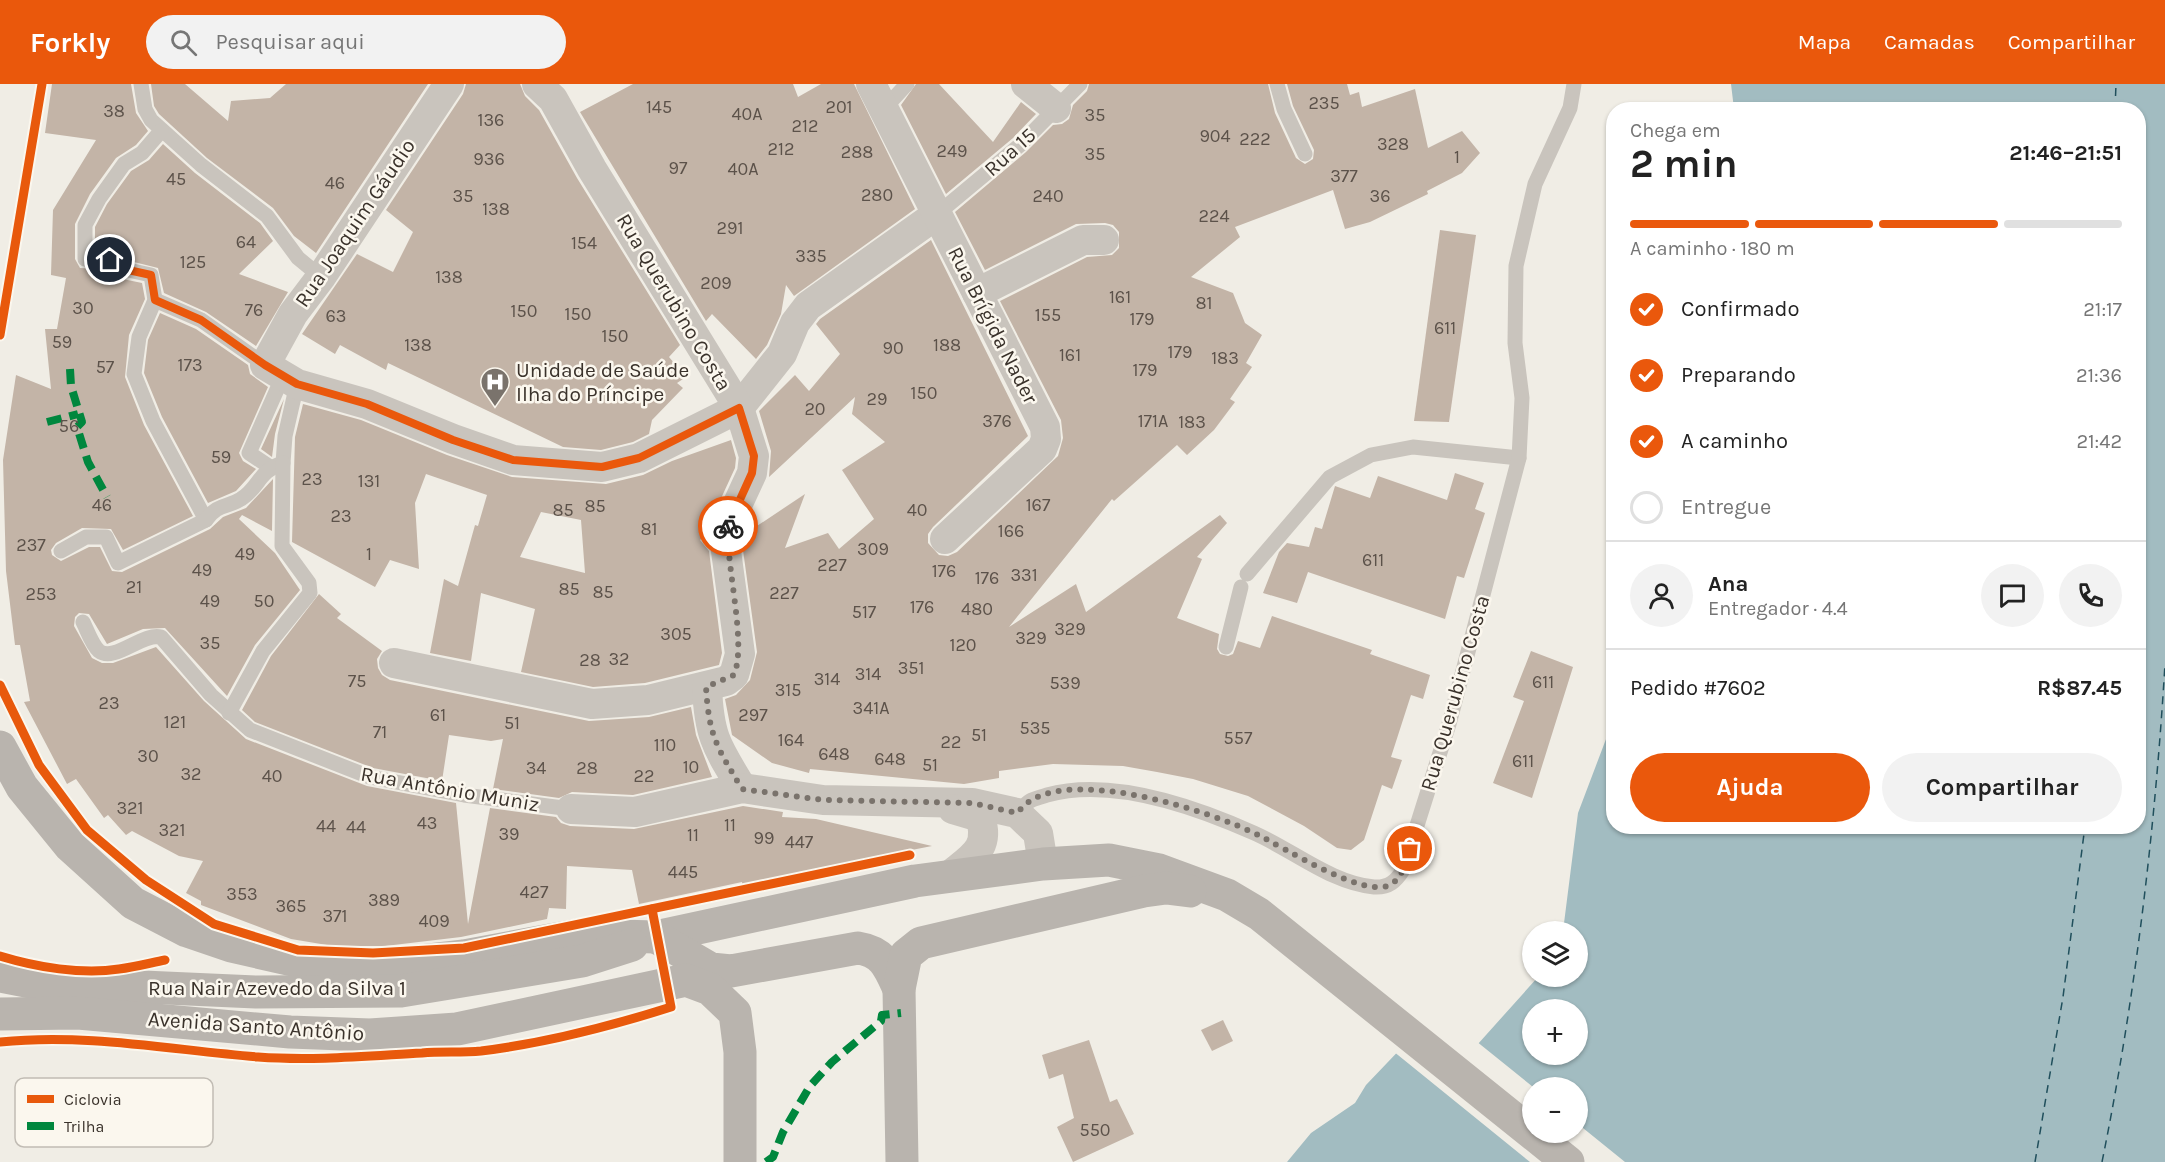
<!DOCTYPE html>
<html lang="pt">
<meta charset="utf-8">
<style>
body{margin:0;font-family:Karla,sans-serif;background:#f2f2f2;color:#222;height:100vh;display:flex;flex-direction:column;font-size:22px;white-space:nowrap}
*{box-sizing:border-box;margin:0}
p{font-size:20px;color:#767676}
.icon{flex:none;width:33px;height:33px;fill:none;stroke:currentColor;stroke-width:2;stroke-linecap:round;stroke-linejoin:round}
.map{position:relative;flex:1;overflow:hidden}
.panel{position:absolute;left:1606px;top:18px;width:540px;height:732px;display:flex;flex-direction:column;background:#fff;border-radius:24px;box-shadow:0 2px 4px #0004}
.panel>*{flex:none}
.buttons{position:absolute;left:1522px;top:837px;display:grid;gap:12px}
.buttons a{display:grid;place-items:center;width:66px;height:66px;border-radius:50%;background:#fff;box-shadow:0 2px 4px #0004;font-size:30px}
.pin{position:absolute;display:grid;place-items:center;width:51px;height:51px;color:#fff;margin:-26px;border:3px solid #fff;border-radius:50%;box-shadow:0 2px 6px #0007}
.courier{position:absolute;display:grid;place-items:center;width:60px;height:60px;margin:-30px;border:4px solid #ea580c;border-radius:50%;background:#fff;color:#222;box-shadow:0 2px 8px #0007}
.head em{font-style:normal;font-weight:700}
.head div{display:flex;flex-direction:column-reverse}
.head{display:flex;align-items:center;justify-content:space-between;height:102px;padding:0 24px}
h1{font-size:39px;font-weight:700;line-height:45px}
.bar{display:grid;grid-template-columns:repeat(4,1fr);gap:9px 6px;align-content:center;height:72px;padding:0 24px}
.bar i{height:8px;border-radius:4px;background:#e0e0e0}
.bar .active{background:#ea580c}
.bar p{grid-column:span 4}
.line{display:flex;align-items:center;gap:15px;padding:0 24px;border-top:2px solid #e0e0e0}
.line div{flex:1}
.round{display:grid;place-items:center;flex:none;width:63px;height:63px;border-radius:32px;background:#f2f2f2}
ol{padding:0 24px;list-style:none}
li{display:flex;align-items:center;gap:18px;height:66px}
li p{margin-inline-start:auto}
li .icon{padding:6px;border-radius:50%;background:#ea580c;color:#fff;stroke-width:4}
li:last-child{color:#767676}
li i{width:33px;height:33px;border:3px solid #e0e0e0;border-radius:50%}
.button{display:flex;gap:12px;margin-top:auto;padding:12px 24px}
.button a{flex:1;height:69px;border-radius:36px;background:#ea580c;color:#fff;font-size:24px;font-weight:700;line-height:69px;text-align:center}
.button a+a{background:#f2f2f2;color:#222}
header{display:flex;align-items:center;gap:36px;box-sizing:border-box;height:84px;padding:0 30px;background:#ea580c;color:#fff}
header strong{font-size:28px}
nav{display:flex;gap:33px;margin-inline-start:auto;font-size:21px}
.search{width:420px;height:54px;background:#f2f2f2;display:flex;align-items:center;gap:15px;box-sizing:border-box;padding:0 21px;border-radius:33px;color:#767676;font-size:22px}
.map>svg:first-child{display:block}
</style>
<header>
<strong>Forkly</strong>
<div class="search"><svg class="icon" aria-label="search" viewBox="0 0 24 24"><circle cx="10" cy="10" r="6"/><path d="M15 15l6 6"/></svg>Pesquisar aqui</div>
<nav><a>Mapa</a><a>Camadas</a><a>Compartilhar</a></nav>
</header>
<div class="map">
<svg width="2165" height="1078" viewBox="0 0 2165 1078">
<rect width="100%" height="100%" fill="#f0ede5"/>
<path fill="#a2bcc1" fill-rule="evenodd" d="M1731,0H2165V1078H1287L1311,1049L1355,1019L1366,1001L1408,957L1469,970L1538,893L1578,892V848L1563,847L1578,729L1614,634V742H2139V26L1734,25ZM1533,926H1578V970H1533ZM1533,1004H1578V1048H1533Z"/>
<polygon fill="#f0ede5" points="1408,954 1468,967 1476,957 1533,1003 1533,1048 1578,1048 1578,1040 1625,1078 1530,1078 1393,967"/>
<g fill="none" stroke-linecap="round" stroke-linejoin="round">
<g stroke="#204f5c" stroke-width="1.5" stroke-dasharray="8 6" stroke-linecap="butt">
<polyline points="2115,26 2116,0"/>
<polyline points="2035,1078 2063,913 2085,742"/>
<path d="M2102,1078C2135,915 2155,747 2165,580"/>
</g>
</g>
<g fill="#c3b4a7" fill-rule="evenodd">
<polygon points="52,0 131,0 136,29 148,47 136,61 116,74 90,110 75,140 75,175 80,184 101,185 108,192 142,199 145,215 129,251 125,293 144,341 193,432 123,466 111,445 82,444 56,459 51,466 52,471 61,477 89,463 100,463 112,487 122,488 210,445 223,433 246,424 273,395 272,447 242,431 239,435 275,469 300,506 255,561 227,612 165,544 143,545 107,560 89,530 79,529 75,533 74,542 92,574 102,579 113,579 156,563 204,617 246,655 367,702 456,719 468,840 490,724 556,733 561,739 570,742 634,745 743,722 783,728 782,733 816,735 932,762 815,785 815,791 743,805 742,798 639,820 632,786 567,782 566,825 549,824 547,835 461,853 385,862 333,862 291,855 201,821 201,817 186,809 203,777 179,772 132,747 126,751 108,731 104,734 76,695 67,700 24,618 30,617 20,561 15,561 6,487 3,376 16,291 51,305 45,245 57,245 66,194 51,191 53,126 96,56 45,49"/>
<polygon points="151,0 185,0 228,37 231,17 270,14 286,0 428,0 316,169 294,152 273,124 207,74 159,30 154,22"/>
<polygon points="466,0 520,0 525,12 539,26 577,94 680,261 669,273 686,293 677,299 683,304 652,336 649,350 633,358 601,366 563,363 388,279 386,286 340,261 335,270 302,250 357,170 393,188 413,148 386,126 463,10"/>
<polygon points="633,0 793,0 798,13 821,0 854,0 915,125 794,212 786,201 781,230 767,261 756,275 712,230 706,237 580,28"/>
<polygon points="916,0 939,0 993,58 1021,18 1036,30 1013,54 946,110 901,21"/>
<polygon points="1089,0 1268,0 1275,29 1296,74 1305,80 1313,75 1314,66 1293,22 1287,0 1347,0 1350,11 1359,8 1362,23 1415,5 1428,64 1462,47 1480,69 1462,89 1427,107 1428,110 1370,138 1345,145 1333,106 1235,143 1240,153 1191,193 1233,209 1245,239 1262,251 1246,279 1252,283 1230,315 1235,318 1214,346 1187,371 1177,361 1114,417 1112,415 1009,543 1076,500 1086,528 1220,431 1227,439 1197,473 1202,475 1177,534 1219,550 1217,565 1220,570 1228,572 1233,570 1238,557 1260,564 1272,532 1372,566 1370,570 1430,591 1423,615 1411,611 1391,673 1402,676 1392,705 1382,701 1364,756 1351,766 1337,764 1304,742 1248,712 1193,695 1157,688 1123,682 1053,680 999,687 999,694 964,700 810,685 809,689 772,679 732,651 725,615 736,611 750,596 757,568 743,466 745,450 805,410 785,464 828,449 839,465 874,435 842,386 885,358 852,330 855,313 769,393 771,367 759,327 795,291 809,307 840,270 816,240 820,235 931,156 1028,352 933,443 928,450 928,459 939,471 948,472 957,468 1058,372 1063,354 1061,336 1000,217 1087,173 1112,171 1119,164 1119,148 1113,141 1105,139 1076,140 985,186 955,128 1026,68 1053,41 1062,40 1069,35 1073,21 1087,7"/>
<polygon points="163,60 195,89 260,139 273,157 239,190 288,208 256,262 206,228 164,209 158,184 118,174 113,167 95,166 95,143 107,120 131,87 149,76"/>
<polygon points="1440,146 1476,151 1449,338 1414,337"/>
<polygon points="160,229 196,245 248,281 250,290 268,303 239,369 243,377 256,385 236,407 208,419 162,333 144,289 148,256"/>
<polygon points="284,315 275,350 272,373 261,365"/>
<path d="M303,320L361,336L447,371L512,393L606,400L643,391L672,377L731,356L736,374L735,384L712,434L710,447L700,456L709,467L722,569L719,581L645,599L593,603L521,588L535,525L481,509L471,577L430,569L444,495L458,502L475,441L478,442L487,411L426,390L415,419L419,485L390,476L375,503L292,458L295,353ZM541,428L581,436L585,489L520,473Z"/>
<polygon points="1455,389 1484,399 1475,425 1485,429 1464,494 1457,492 1445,535 1308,488 1297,519 1263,509 1279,468 1287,459 1309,463 1315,443 1322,445 1335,402 1370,414 1378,392 1447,416"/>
<polygon points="319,510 341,530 337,534 382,567 377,575 378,584 382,591 390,596 589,637 649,633 691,623 696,651 712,693 633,711 572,708 559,714 493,705 503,655 491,657 449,651 442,697 373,684 255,638 242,626 271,572"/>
<polygon points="1531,567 1573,583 1532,714 1493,699 1524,617 1513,613"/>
<polygon points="1223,936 1233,957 1212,967 1201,946"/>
<polygon points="1089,956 1110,1018 1117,1015 1134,1050 1073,1078 1057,1043 1074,1034 1063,990 1049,995 1042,971"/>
</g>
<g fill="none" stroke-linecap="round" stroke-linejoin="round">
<g stroke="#c9c4bd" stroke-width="15">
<polyline points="141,0 145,25 151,36 201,81 267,132 298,174 321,193"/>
<polyline points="1277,0 1284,25 1305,70"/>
<polyline points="883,26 907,0"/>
<polyline points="161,47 142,69 124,80 99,115 85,141 85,175 109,176 110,182 151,191 155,216 139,253 134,290 153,337 206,436"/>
<polyline points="936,131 1020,61 1080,0"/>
<polyline points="155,216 201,236 265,281"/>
<polyline points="270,383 249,369 283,292"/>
<path d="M61,467L86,453H106L118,479L206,436C218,419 227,424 241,415C259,404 258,387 283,379L285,352L297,300"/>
<polyline points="1247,490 1330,393 1371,371 1413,363 1519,374"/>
<path d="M83,538C87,546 92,561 99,567C114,579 143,548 161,553L211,611L250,646L370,693L464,711L571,725"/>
<polyline points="1226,563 1241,503"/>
<polyline points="229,629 263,567 310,509 309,499 282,462 283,379"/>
<path d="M1017,729C1021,725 1025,720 1030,717C1035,714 1042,713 1047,711C1111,693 1196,723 1254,749C1293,766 1331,799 1374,803C1389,804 1396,797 1403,786L1449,640L1519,374L1522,314L1515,259L1516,182L1535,100L1570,24L1574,0"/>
</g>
<g stroke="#c9c4bd" stroke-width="30">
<polyline points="449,0 321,193 293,230 265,281 297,300 367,320 453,355 513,376 602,383 639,374 739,324 782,270 795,239 808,222 936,131"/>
<polyline points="871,0 1045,343 1046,355 1042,365 945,455"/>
<polyline points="1026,0 1056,24"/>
<polyline points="977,209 1083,156 1104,156"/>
<polyline points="394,579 592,620 648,616 726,597 734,591 740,570 726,467 728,441 752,389 754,372 739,324 592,85 553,15 537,0"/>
<path d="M707,603C709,653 717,663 742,704"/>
<polyline points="571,725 635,728 742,704 823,716 972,719 1017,729 1038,749 1043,780"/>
<path d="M950,791C972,773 991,764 980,733L953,725"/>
</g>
<g stroke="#b9b4ae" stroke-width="33">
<polyline points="0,663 22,703 70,762 133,819 187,847 231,862 310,880 386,881 464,872 578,851 656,853 915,797 1043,780 1109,776 1159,786 1227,811 1259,830 1568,1078"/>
<path d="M656,853L711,885L731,887L858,864C884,868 889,883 899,905"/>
<polyline points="0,892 31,898 256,908 401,907 582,877 632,861"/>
<polyline points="0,930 78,929 290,948 370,951 457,945 686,896 710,905 735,929 740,968 740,1078"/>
<polyline points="902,1078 899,905 906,871 921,859 1144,807 1166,804 1190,807"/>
</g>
<g stroke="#00873e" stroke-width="8" stroke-dasharray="15 8" stroke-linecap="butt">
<polyline points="70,285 71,302 82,338 77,343 88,378 107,413"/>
<polyline points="47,338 78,330"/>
<polyline points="766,1078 773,1073 783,1048 810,1002 832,978 881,937 882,931 901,929"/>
</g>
<g stroke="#fbf7ee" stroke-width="13">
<g id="cycleway">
<polyline points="0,251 42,0"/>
<polyline points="0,601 39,681 87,746 146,796 214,840 298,866 373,869 464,864 910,771"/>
<path d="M0,872C36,883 82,891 119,885C135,883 150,879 165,876"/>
<path d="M0,958C86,949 172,966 258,973C313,977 367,972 422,969C441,967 461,969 481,967C546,959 608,943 671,923L652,825"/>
</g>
</g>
<use href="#cycleway" stroke="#e8590c" stroke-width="9"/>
</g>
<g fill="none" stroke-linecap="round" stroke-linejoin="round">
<path stroke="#7a736c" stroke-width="6" stroke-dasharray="0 10.8" d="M728,442C726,484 747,559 734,591L706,603C709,653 717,663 742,705L823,716L972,719L1017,729C1021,725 1025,720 1030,717C1078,685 1211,727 1258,751C1285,764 1358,811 1387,802C1402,797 1406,778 1410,765"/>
<polyline stroke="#ea580c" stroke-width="8" points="110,176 110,182 151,191 155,216 201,236 265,281 297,300 367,320 453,356 513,376 602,383 639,374 739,324 754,372 752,389 728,442"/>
</g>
<defs>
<g id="hospital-pin" transform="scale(1.5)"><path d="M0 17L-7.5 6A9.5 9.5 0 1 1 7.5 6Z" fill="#7a736c" stroke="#fbf7ee"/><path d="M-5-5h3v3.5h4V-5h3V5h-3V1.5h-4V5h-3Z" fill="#fff"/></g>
</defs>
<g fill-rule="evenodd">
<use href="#hospital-pin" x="495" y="298"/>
</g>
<g text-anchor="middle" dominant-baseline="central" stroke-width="5" stroke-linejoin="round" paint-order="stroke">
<g font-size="18" fill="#5c524a">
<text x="1324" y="19">235</text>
<text x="659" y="23">145</text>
<text x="839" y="23">201</text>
<text x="114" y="27">38</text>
<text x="747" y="30">40A</text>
<text x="1095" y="31">35</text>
<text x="491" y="36">136</text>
<text x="805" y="42">212</text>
<text x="1215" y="52">904</text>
<text x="1255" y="55">222</text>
<text x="1393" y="60">328</text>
<text x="781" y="65">212</text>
<text x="952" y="67">249</text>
<text x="857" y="68">288</text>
<text x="1095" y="70">35</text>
<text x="1457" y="73">1</text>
<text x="489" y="75">936</text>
<text x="678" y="84">97</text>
<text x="743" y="85">40A</text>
<text x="1344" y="92">377</text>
<text x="176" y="95">45</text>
<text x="335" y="99">46</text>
<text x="877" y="111">280</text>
<text x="463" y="112">35</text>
<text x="1048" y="112">240</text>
<text x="1380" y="112">36</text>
<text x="496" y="125">138</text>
<text x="1214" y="132">224</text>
<text x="730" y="144">291</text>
<text x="246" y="158">64</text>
<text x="584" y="159">154</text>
<text x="811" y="172">335</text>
<text x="193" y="178">125</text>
<text x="449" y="193">138</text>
<text x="716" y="199">209</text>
<text x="1120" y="213">161</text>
<text x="1204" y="219">81</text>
<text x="83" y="224">30</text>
<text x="254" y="226">76</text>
<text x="524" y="227">150</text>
<text x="578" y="230">150</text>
<text x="1048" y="231">155</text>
<text x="336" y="232">63</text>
<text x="1142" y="235">179</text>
<text x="1445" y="244">611</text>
<text x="615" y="252">150</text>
<text x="62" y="258">59</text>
<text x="418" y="261">138</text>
<text x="947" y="261">188</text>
<text x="893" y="264">90</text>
<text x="1180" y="268">179</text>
<text x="1070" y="271">161</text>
<text x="1225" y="274">183</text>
<text x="190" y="281">173</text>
<text x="105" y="283">57</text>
<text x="1145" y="286">179</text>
<text x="924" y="309">150</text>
<text x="877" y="315">29</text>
<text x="815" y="325">20</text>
<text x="997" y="337">376</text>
<text x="1153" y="337">171A</text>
<text x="1192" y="338">183</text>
<text x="69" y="342">56</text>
<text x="221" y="373">59</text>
<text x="312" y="395">23</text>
<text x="369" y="397">131</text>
<text x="102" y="421">46</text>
<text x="1038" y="421">167</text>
<text x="595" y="422">85</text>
<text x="563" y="426">85</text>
<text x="917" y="426">40</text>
<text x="341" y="432">23</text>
<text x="649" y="445">81</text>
<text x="1011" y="447">166</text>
<text x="31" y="461">237</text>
<text x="873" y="465">309</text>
<text x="245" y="470">49</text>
<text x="369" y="470">1</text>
<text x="1373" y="476">611</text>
<text x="832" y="481">227</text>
<text x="202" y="486">49</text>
<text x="944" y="487">176</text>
<text x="1024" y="491">331</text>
<text x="987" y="494">176</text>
<text x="134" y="503">21</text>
<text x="569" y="505">85</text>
<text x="603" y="508">85</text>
<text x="784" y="509">227</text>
<text x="41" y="510">253</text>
<text x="210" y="517">49</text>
<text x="264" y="517">50</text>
<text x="922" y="523">176</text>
<text x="977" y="525">480</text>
<text x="864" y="528">517</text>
<text x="1070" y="545">329</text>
<text x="676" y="550">305</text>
<text x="1031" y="554">329</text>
<text x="210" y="559">35</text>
<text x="963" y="561">120</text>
<text x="619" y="575">32</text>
<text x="590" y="576">28</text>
<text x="911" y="584">351</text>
<text x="868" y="590">314</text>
<text x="827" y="595">314</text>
<text x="357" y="597">75</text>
<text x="1543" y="598">611</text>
<text x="1065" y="599">539</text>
<text x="788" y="606">315</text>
<text x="109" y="619">23</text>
<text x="871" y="624">341A</text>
<text x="438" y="631">61</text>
<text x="753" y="631">297</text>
<text x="175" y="638">121</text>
<text x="512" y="639">51</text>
<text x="1035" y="644">535</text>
<text x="380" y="648">71</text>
<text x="979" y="651">51</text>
<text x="1238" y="654">557</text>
<text x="791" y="656">164</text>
<text x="951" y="658">22</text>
<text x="665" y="661">110</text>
<text x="834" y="670">648</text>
<text x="148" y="672">30</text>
<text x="890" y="675">648</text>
<text x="1523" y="677">611</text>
<text x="930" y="681">51</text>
<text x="691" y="683">10</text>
<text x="536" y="684">34</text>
<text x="587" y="684">28</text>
<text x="191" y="690">32</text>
<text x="272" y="692">40</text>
<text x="644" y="692">22</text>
<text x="130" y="724">321</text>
<text x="427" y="739">43</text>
<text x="730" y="741">11</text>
<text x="326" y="742">44</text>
<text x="356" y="743">44</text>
<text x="172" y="746">321</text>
<text x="509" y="750">39</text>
<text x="693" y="751">11</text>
<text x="764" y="754">99</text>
<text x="799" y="758">447</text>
<text x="683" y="788">445</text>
<text x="534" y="808">427</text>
<text x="242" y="810">353</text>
<text x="384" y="816">389</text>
<text x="291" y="822">365</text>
<text x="335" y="832">371</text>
<text x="434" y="837">409</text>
<text x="1095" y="1046">550</text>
</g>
<g font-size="21" fill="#3a322b" stroke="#fbf7ee">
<text transform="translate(1010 68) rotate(-42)">Rua 15</text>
<text transform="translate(355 139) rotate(-56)">Rua Joaquim Gáudio</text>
<text transform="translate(674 218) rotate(59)">Rua Querubino Costa</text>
<text transform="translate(993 241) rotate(63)">Rua Brígida Nader</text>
<text transform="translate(1455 609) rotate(-74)">Rua Querubino Costa</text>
<text transform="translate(450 705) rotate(10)">Rua Antônio Muniz</text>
<text x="277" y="904">Rua Nair Azevedo da Silva 1</text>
<text transform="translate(256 942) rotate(4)">Avenida Santo Antônio</text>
</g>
<g font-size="21" fill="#3a322b" stroke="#fbf7ee" text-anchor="start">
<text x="516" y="286">Unidade de Saúde<tspan x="516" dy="24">Ilha do Príncipe</tspan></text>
</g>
</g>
<rect x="15" y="994" width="198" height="69" rx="9" fill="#fbf7ee" stroke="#c1bcb4" stroke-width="1.5"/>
<rect x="27" y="1011" width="27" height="8" fill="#e8590c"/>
<rect x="27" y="1038" width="27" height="8" fill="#00873e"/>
<g font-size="16" fill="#3a322b">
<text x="64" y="1021">Ciclovia</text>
<text x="64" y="1048">Trilha</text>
</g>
</svg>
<div class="buttons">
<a><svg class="icon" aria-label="layers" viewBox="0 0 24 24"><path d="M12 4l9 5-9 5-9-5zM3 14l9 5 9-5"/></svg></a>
<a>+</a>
<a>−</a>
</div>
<div class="pin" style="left:1410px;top:765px;background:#ea580c"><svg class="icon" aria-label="bag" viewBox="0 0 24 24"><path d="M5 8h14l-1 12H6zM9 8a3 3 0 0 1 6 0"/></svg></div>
<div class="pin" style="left:110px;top:176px;background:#1f2937"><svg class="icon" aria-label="home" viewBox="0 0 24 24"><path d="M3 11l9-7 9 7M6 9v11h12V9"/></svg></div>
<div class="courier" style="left:728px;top:442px"><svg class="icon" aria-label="bike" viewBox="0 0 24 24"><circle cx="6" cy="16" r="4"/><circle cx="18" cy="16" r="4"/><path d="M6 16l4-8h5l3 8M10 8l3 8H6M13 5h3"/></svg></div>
<section class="panel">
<div class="head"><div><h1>2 min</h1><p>Chega em</p></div><em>21:46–21:51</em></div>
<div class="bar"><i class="active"></i><i class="active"></i><i class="active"></i><i></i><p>A caminho · 180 m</p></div>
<ol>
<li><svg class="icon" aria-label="check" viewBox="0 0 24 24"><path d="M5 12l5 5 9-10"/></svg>Confirmado<p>21:17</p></li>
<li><svg class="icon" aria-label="check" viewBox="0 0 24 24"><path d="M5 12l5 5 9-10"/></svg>Preparando<p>21:36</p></li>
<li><svg class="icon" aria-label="check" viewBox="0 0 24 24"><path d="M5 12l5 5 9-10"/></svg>A caminho<p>21:42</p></li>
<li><i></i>Entregue</li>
</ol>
<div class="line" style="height:108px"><a class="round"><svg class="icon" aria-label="person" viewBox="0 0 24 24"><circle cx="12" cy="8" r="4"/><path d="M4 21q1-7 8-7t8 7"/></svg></a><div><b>Ana</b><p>Entregador · 4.4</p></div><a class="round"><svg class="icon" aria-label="chat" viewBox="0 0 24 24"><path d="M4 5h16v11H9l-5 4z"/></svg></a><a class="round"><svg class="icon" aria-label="phone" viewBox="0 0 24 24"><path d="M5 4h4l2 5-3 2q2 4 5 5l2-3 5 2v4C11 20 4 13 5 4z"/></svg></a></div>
<div class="line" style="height:78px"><div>Pedido #7602</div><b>R$87.45</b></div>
<div class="button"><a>Ajuda</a><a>Compartilhar</a></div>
</section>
</div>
